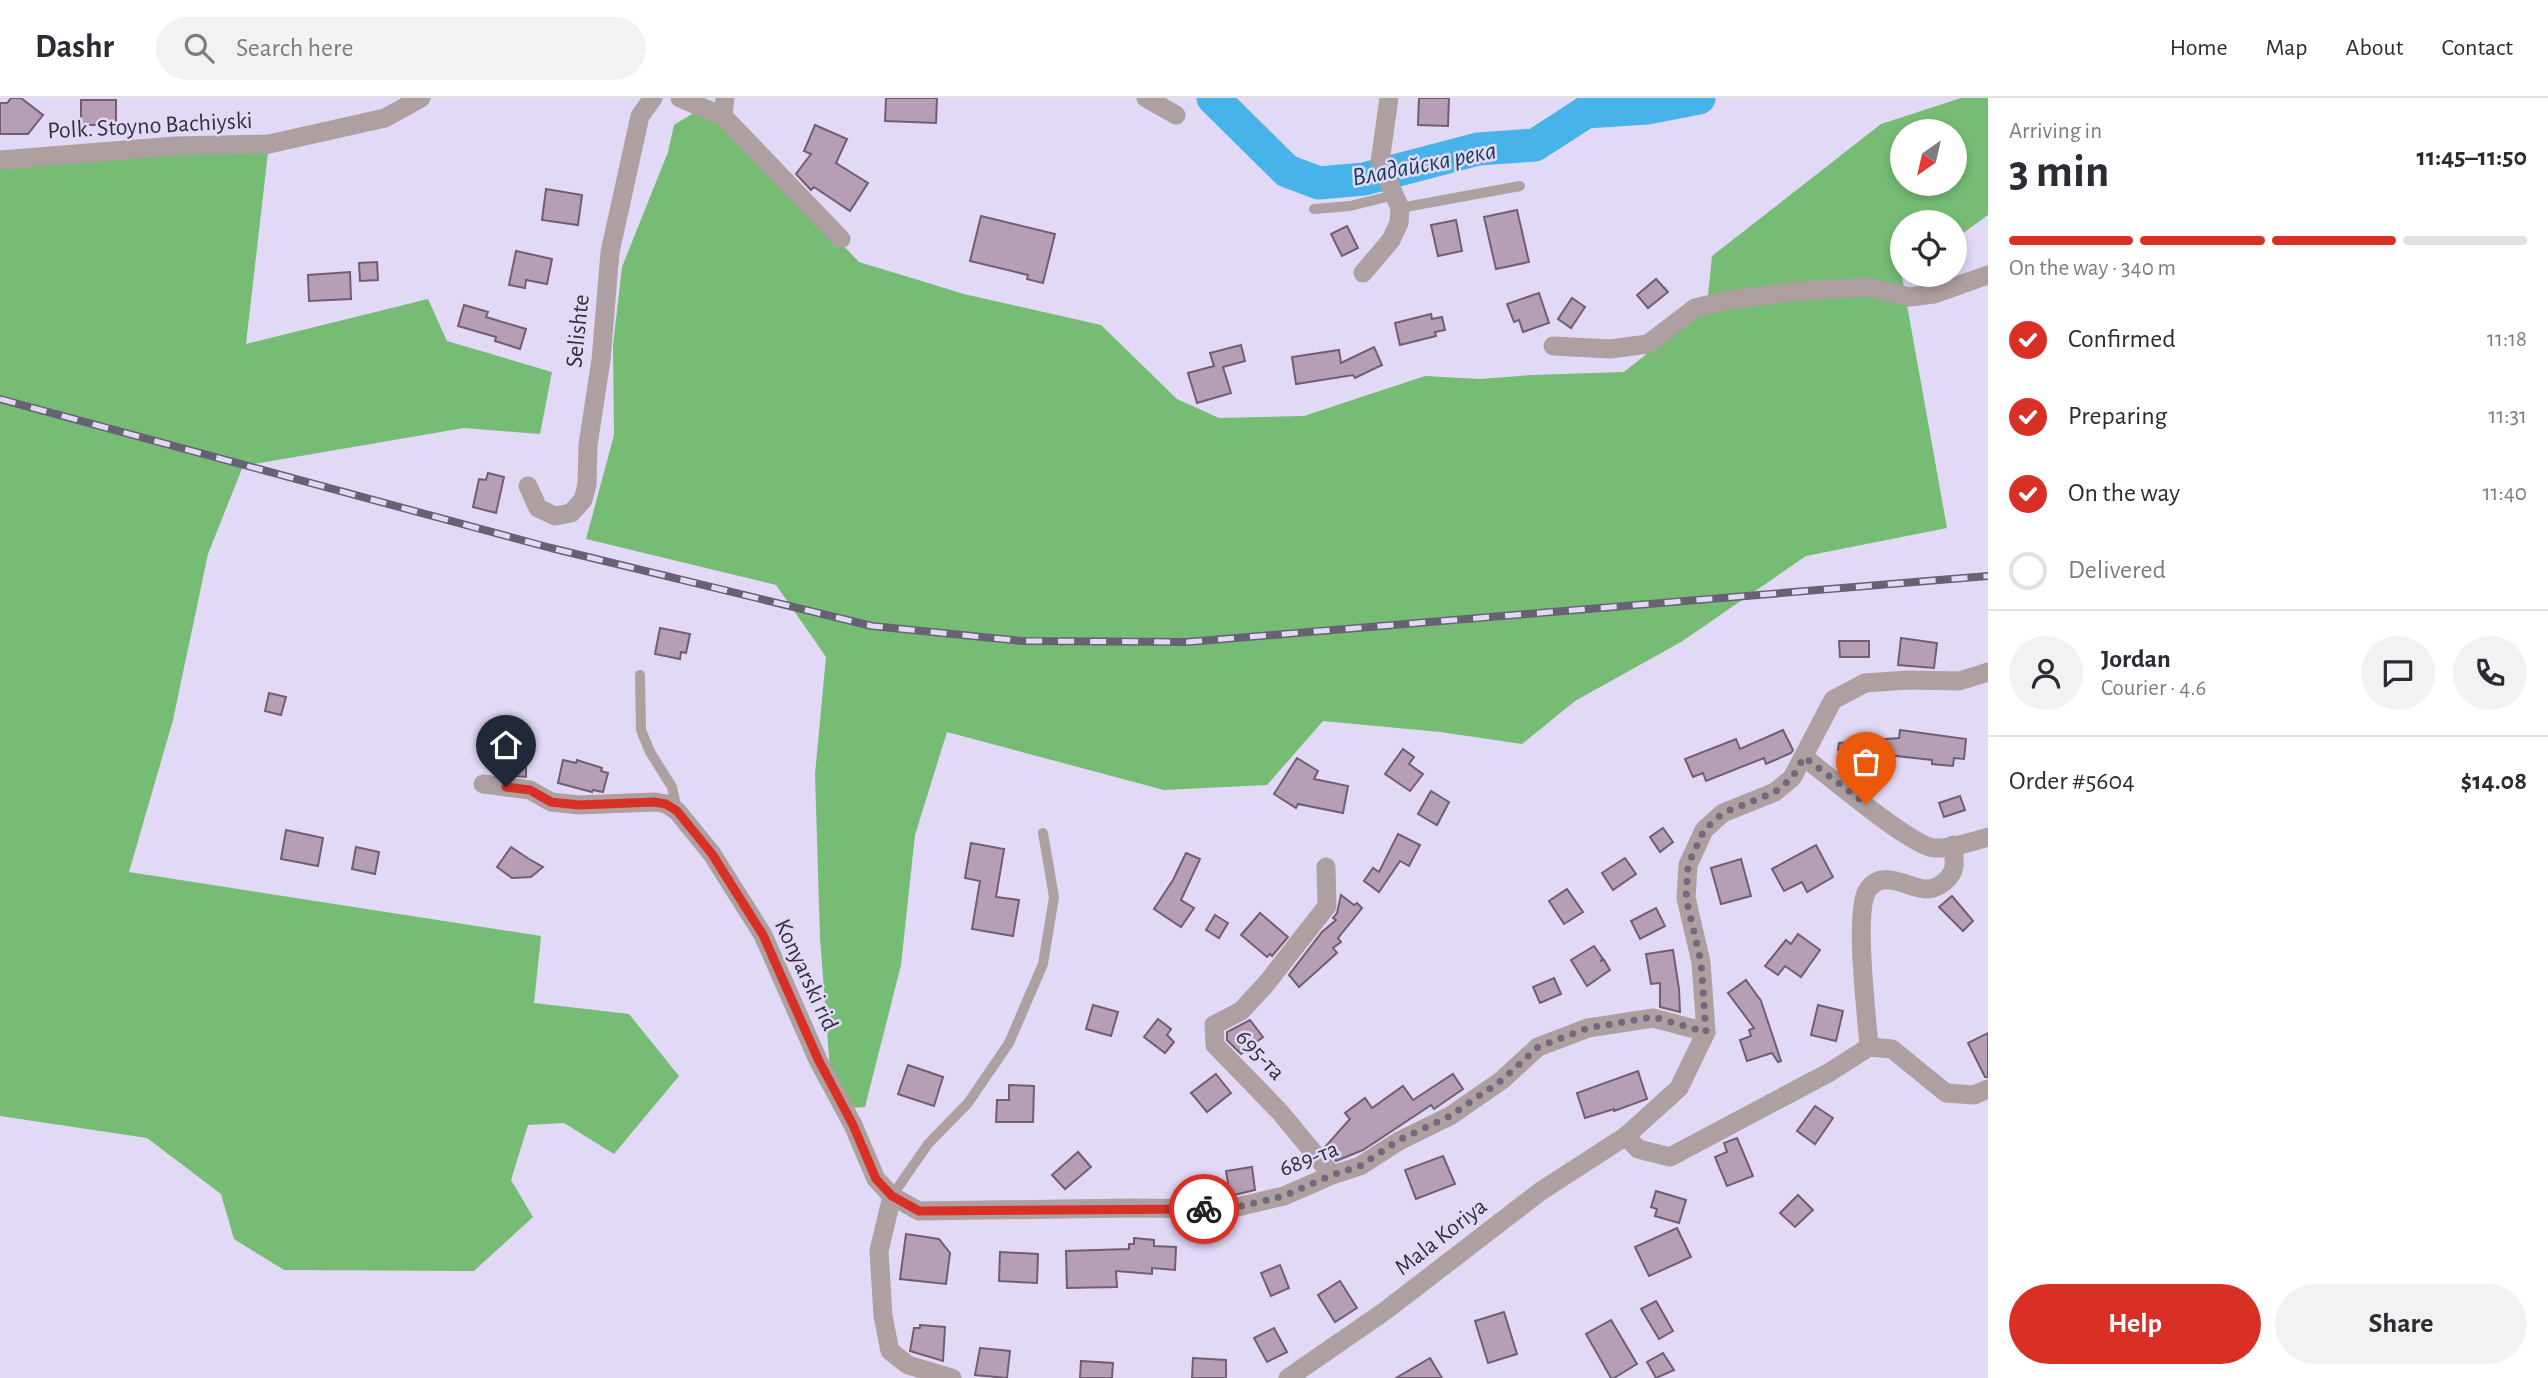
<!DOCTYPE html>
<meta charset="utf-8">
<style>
body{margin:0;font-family:"Alegreya Sans",sans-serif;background:#f2f2f3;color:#2b2b33;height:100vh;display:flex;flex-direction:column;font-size:26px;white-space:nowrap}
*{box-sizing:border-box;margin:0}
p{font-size:23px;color:#7c7c81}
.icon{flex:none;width:38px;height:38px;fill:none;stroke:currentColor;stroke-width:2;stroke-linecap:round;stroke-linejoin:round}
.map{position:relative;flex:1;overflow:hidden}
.sheet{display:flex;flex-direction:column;background:#fff;width:560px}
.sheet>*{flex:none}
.needle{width:46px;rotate:214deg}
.fabs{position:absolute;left:1890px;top:21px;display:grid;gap:14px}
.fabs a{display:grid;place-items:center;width:77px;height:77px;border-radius:50%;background:#fff;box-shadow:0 4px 10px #0003;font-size:35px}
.pin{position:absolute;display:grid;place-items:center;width:60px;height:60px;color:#fff;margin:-72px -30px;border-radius:50% 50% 50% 0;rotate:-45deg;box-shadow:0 0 7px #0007}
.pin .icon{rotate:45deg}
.courier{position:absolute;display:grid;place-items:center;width:70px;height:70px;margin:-35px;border:5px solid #d93025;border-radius:50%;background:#fff;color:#222;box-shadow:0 2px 9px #0007}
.headline em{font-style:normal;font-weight:700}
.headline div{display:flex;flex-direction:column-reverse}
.headline{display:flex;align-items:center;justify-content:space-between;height:119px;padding:0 21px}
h1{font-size:46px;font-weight:700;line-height:52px}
.bar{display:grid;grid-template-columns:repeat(4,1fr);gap:10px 7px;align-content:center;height:84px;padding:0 21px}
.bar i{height:9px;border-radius:5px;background:#e1e1e2}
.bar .current{background:#d93025}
.bar p{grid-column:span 4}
.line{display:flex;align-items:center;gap:18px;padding:0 21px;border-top:2px solid #e1e1e2}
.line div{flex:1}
.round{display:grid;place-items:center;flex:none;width:74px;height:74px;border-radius:37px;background:#f2f2f3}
ol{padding:0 21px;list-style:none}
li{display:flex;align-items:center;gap:21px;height:77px}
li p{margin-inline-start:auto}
li .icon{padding:7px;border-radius:50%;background:#d93025;color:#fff;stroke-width:4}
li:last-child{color:#7c7c81}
li i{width:38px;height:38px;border:4px solid #e1e1e2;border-radius:50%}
.button{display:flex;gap:14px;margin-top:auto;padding:14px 21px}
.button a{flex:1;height:80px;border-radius:42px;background:#d93025;color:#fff;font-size:28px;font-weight:700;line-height:80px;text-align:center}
.button a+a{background:#f2f2f3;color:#2b2b33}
header{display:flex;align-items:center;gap:42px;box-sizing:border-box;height:98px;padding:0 35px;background:#fff;border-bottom:2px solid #e1e1e2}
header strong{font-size:33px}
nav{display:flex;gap:38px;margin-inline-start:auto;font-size:24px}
.search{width:490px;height:63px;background:#f2f2f3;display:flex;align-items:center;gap:18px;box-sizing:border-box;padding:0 24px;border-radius:38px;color:#7c7c81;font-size:26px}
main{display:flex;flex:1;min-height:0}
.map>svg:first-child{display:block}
</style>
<header>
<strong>Dashr</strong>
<div class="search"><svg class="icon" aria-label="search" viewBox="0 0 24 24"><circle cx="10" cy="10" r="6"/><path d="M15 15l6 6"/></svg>Search here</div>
<nav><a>Home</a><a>Map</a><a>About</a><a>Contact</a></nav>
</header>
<main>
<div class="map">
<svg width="1988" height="1280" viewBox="0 0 1988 1280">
<rect width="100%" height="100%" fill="#e2d9f6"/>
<g fill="#76bc75" fill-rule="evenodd">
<path d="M1961,0H1988V117L1955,141V124H1902V177H1904L1902,179L1947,430L1806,458L1681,544L1575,603L1522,646L1440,634L1323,623L1267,687L1164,692L947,634L915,737L901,867L865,1009L833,1011L820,840L815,676L826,559L776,487L586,441L614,337L613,247L622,169L668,54L674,27L695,14L727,25L859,164L964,196L1101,227L1177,301L1219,320L1304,318L1425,278L1480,281L1532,277L1624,274L1707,208L1712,158L1881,26ZM1902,33H1955V86H1902Z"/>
<polygon points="269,46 246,246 428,201 447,243 552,274 540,336 464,330 243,368 208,456 173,622 129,774 541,838 534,905 629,916 679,978 614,1056 564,1025 528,1027 511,1082 533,1119 474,1173 284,1172 234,1141 221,1096 147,1040 0,1018 0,62"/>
</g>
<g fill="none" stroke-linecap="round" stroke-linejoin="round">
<polyline stroke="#48b3e8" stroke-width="33" points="1213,0 1287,73 1319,85 1364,81 1478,51 1535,47 1586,14 1647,10 1699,0"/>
</g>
<g fill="#b69fb5" stroke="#725d71" stroke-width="2">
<polygon points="11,0 21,0 43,17 28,36 0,36 0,5 7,5"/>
<polygon points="886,0 937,0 936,25 885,23"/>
<polygon points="1419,0 1449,0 1448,28 1418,27"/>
<rect x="81" y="2" width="35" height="25"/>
<polygon points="815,27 847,41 836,65 868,85 850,113 814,89 811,92 796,76 811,56 804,53"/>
<polygon points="546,91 582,97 578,127 542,122"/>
<polygon points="1517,112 1529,164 1496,171 1484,119"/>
<polygon points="981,118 1055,136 1043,185 1027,181 1028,177 970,163"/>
<polygon points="1456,122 1462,153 1438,158 1431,127"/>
<polygon points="1347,128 1358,150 1342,158 1331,136"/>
<polygon points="516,153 552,161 547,186 526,182 525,190 509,187"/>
<polygon points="377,164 378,182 360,183 359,165"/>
<polygon points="350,174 351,201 309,203 308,177"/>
<polygon points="1656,181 1668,194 1648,210 1637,197"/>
<polygon points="1539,195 1549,225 1523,234 1519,222 1514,224 1507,206"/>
<polygon points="1572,200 1585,209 1571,230 1558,221"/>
<polygon points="464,207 488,214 486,219 526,231 520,251 495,243 496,239 458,228"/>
<polygon points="1431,216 1432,221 1442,219 1445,232 1435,234 1436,238 1400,247 1395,225"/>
<polygon points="1241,247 1245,263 1223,269 1231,295 1197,305 1188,275 1214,268 1210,255"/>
<polygon points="1374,249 1382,267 1355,280 1353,277 1296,286 1292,259 1339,252 1341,265"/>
<polygon points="488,375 504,379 496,415 473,409 479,381 486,382"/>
<polygon points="660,530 690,536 686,555 681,554 680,561 655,556"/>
<polygon points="1901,540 1937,545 1934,570 1898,567"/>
<polygon points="1839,543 1869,543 1869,559 1840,559"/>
<polygon points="269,595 286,599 281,617 265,613"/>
<polygon points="1783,632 1793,652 1791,655 1766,666 1764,660 1706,683 1703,675 1693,679 1685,661 1736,641 1740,651"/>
<polygon points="1900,632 1966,641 1964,661 1954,660 1953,668 1932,666 1932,662 1878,656 1880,677 1850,679 1848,653 1838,652 1839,645 1899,640"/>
<polygon points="1403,651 1414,659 1409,666 1423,676 1410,693 1385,676"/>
<polygon points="499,654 519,655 519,661 526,661 526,679 497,676"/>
<polygon points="1297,660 1318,673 1314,681 1348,688 1343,715 1298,706 1296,710 1274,696"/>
<polygon points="563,662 576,665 577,662 602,670 601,673 608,675 603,694 593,692 592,694 558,685"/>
<polygon points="1431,693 1449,704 1437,727 1418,716"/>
<polygon points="1960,698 1965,712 1944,719 1939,705"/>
<polygon points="1663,730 1673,744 1660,754 1650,739"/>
<polygon points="286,732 323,740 318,768 281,761"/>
<polygon points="1398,736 1420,747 1409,768 1400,763 1379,794 1364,783 1373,770 1379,774"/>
<polygon points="971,745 1004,751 996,799 1019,802 1013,838 972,831 980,783 965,780"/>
<polygon points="1816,747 1833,779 1807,794 1802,784 1784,793 1772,771"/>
<polygon points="356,749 379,754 375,776 352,771"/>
<polygon points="511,749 529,761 543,769 531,779 512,780 497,769"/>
<polygon points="1186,755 1200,761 1181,802 1194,810 1181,829 1154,811 1173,782"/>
<polygon points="1625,760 1636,776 1613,792 1602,775"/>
<polygon points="1741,761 1751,798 1721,806 1711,770"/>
<polygon points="1567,791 1583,814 1564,826 1549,803"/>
<polygon points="1341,797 1354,807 1357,805 1362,810 1338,840 1341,844 1333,850 1337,855 1299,889 1289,877 1322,834 1336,822 1333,820 1337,815"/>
<polygon points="1952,798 1973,823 1963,833 1939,809"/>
<polygon points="1656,810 1665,828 1640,841 1631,823"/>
<polygon points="1260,815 1288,839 1272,858 1270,856 1267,859 1241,837"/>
<polygon points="1215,817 1228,825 1219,840 1206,832"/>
<polygon points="1798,836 1820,852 1801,879 1785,868 1778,877 1765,868 1786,842 1791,846"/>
<polygon points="1594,848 1603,861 1600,863 1604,862 1610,872 1587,888 1571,862"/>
<polygon points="1673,852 1679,891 1680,914 1660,909 1660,885 1651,886 1646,856"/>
<polygon points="1554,880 1561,896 1540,905 1533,889"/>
<polygon points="1746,882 1761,903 1781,963 1778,964 1772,955 1747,963 1740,942 1751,938 1749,932 1754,930 1728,895"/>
<polygon points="1093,907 1118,914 1111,938 1086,931"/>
<polygon points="1818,907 1843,913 1836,943 1811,937"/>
<polygon points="1158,921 1171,931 1167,937 1174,944 1165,955 1144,939"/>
<polygon points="1250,922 1263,939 1241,956 1227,942 1227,934"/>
<polygon points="1988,935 1988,979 1985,979 1968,945"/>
<polygon points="908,967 943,979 934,1008 898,996"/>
<polygon points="1638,973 1647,1001 1614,1013 1614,1011 1585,1020 1577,995"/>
<polygon points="1216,976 1231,995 1207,1014 1191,995"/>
<polygon points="1453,976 1463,991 1434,1011 1431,1007 1363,1052 1336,1063 1325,1049 1350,1021 1345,1015 1365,1000 1372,1010 1403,988 1413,1002"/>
<polygon points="1009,987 1034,988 1033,1024 996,1024 997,1002 1009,1002"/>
<polygon points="1815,1008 1833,1020 1815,1046 1797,1033"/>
<polygon points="1737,1040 1753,1078 1727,1088 1715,1059 1727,1054 1724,1045"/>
<polygon points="1078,1054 1091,1069 1065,1091 1052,1077"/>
<polygon points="1443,1058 1455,1086 1416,1101 1405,1072"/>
<polygon points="1252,1069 1255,1092 1230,1098 1226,1073"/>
<polygon points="1656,1093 1686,1102 1679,1125 1655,1118 1657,1111 1651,1109"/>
<polygon points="1798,1097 1813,1112 1795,1129 1780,1115"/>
<polygon points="1677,1130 1691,1159 1649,1178 1635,1149"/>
<polygon points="906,1136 939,1141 950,1155 946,1186 900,1181"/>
<polygon points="1134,1140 1154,1142 1154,1148 1176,1149 1175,1172 1152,1170 1152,1176 1116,1173 1117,1189 1067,1190 1066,1153 1129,1151 1129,1146 1134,1146"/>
<polygon points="1000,1154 1038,1156 1037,1185 999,1183"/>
<polygon points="1280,1167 1289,1190 1271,1198 1261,1175"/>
<polygon points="1340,1183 1357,1210 1335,1224 1318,1197"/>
<polygon points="1656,1203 1673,1233 1659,1241 1641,1211"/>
<polygon points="1504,1214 1517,1256 1488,1265 1475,1223"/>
<polygon points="1611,1222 1637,1266 1614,1280 1611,1280 1586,1236"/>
<polygon points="920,1227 945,1229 943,1263 910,1253 914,1230 920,1230"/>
<polygon points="1274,1230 1287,1254 1267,1264 1254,1240"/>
<polygon points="980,1250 1010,1253 1007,1280 975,1277"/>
<polygon points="1663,1255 1674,1272 1656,1280 1647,1264"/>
<polygon points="1193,1260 1226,1262 1226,1280 1192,1280"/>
<polygon points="1430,1260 1442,1280 1396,1280"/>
<polygon points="1081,1263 1113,1265 1112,1280 1080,1280"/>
</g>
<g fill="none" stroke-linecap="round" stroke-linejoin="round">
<g stroke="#ae9fa1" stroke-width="10">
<polyline points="1400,110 1520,88"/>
<polyline points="1314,111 1350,108 1395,97"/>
<polyline points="640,577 641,632 650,654 672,689 677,712"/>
<polyline points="892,1098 928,1046 968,1005 1009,945 1043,866 1054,799 1043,735"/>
</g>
<g stroke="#ae9fa1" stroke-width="19">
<polyline points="680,0 723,18"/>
<polyline points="725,0 723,18 841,141"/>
<polyline points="1146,0 1176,17"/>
<polyline points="0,62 175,48 269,46 385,20 421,0"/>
<polyline points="1363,175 1391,142 1399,125 1400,110 1380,64 1389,0"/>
<polyline points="1553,248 1610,251 1648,246 1695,210 1728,202 1800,193 1866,189 1910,199 1934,196 1988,177"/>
<polyline points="528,388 538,410 555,418 571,415 583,402 587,386 588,347 601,262 610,154 640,18 653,0"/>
<path d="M1804,659C1826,676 1911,748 1934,750C1947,751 1975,743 1988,739"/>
<polyline points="483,686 530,692 551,704 579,707 655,704 666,706 677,713 712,756 763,837 818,962 853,1027 876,1081 892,1098 919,1113 1131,1110 1229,1111 1284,1098 1332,1077 1360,1068 1399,1043 1450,1018 1502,982 1538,949 1588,930 1653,920 1706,934"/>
<polyline points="1326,769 1327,808 1266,886 1241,913 1214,927 1215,947 1280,1014 1332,1077"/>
<path d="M1869,949C1867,919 1854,816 1867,793C1882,769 1909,791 1927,791C1939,791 1953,779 1954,768C1955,762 1953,753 1953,747"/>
<polyline points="1626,1038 1638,1051 1670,1059 1830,974 1869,949 1892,951 1946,995 1974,997 1988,991"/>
<polyline points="892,1098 879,1153 883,1218 890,1253 908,1267 952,1280"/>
<polyline points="1288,1280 1385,1213 1541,1093 1626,1038 1679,990 1706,934 1701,864 1686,800 1688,767 1704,732 1723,715 1775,694 1792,680 1833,602 1865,585 1908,582 1959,583 1988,574"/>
</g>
<g stroke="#676273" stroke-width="8">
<polyline id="rail" points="0,301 551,450 872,528 1022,543 1187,544 1988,478"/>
</g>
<use href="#rail" stroke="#e2d9f6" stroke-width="5" stroke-dasharray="16" stroke-linecap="butt"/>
</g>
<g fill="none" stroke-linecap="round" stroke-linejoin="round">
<polyline stroke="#706a7c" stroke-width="7" stroke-dasharray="0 12.6" points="1204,1111 1229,1111 1284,1098 1332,1077 1360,1068 1399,1042 1450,1018 1502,982 1538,949 1588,930 1653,919 1706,934 1701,864 1686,800 1688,767 1704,732 1723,715 1775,694 1792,680 1804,659 1866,706"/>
<polyline stroke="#d93025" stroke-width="9" points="506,689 530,692 551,704 579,707 654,704 666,706 677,713 712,756 763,837 818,961 853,1027 876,1081 892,1098 919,1113 1204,1111"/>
</g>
<g text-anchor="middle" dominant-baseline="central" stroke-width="5" stroke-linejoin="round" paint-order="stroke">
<g font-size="24" fill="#322f3a" stroke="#e2d9f6">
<text transform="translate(150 28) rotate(-3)">Polk. Stoyno Bachiyski</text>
<text transform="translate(578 233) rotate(-84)">Selishte</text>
<text transform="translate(806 877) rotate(65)">Konyarski rid</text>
<text transform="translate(1260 957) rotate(47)">695-та</text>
<text transform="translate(1309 1061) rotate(-21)">689-та</text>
<text transform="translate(1441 1139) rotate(-38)">Mala Koriya</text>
</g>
<g font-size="26" font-style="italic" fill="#123f55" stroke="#e2d9f6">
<text transform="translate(1424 66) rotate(-11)">Владайска река</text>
</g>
</g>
</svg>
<div class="fabs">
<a><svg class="needle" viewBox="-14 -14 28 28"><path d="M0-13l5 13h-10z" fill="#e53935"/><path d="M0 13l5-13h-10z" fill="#7c7c81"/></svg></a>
<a><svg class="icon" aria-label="locate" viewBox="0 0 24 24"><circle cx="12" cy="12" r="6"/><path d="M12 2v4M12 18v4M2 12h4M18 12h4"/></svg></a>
</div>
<div class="pin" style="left:1866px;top:706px;background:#ea580c"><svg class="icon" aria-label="bag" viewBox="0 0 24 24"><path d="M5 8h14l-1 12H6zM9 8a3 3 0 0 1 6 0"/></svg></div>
<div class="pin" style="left:506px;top:689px;background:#1f2937"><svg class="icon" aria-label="home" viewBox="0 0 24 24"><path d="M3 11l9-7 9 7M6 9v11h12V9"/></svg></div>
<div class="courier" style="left:1204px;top:1111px"><svg class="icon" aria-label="bike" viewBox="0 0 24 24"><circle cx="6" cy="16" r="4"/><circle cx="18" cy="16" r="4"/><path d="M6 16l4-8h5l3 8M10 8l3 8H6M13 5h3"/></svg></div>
</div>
<section class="sheet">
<div class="headline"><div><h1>3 min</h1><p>Arriving in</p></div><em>11:45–11:50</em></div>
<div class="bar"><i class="current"></i><i class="current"></i><i class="current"></i><i></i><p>On the way · 340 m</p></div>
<ol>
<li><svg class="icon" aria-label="check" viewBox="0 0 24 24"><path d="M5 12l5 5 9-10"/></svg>Confirmed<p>11:18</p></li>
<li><svg class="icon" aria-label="check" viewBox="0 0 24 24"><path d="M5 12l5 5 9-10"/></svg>Preparing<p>11:31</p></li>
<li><svg class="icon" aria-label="check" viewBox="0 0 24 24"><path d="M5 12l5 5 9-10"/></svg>On the way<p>11:40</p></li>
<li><i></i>Delivered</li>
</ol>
<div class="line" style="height:126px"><a class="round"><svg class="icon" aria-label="person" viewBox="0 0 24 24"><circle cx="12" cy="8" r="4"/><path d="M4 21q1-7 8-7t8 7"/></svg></a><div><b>Jordan</b><p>Courier · 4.6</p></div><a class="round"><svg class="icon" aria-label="chat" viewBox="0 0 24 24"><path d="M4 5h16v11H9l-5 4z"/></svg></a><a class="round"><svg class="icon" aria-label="phone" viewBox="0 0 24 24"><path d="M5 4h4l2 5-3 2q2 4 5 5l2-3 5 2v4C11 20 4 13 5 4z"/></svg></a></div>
<div class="line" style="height:91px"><div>Order #5604</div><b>$14.08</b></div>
<div class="button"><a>Help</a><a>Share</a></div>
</section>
</main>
